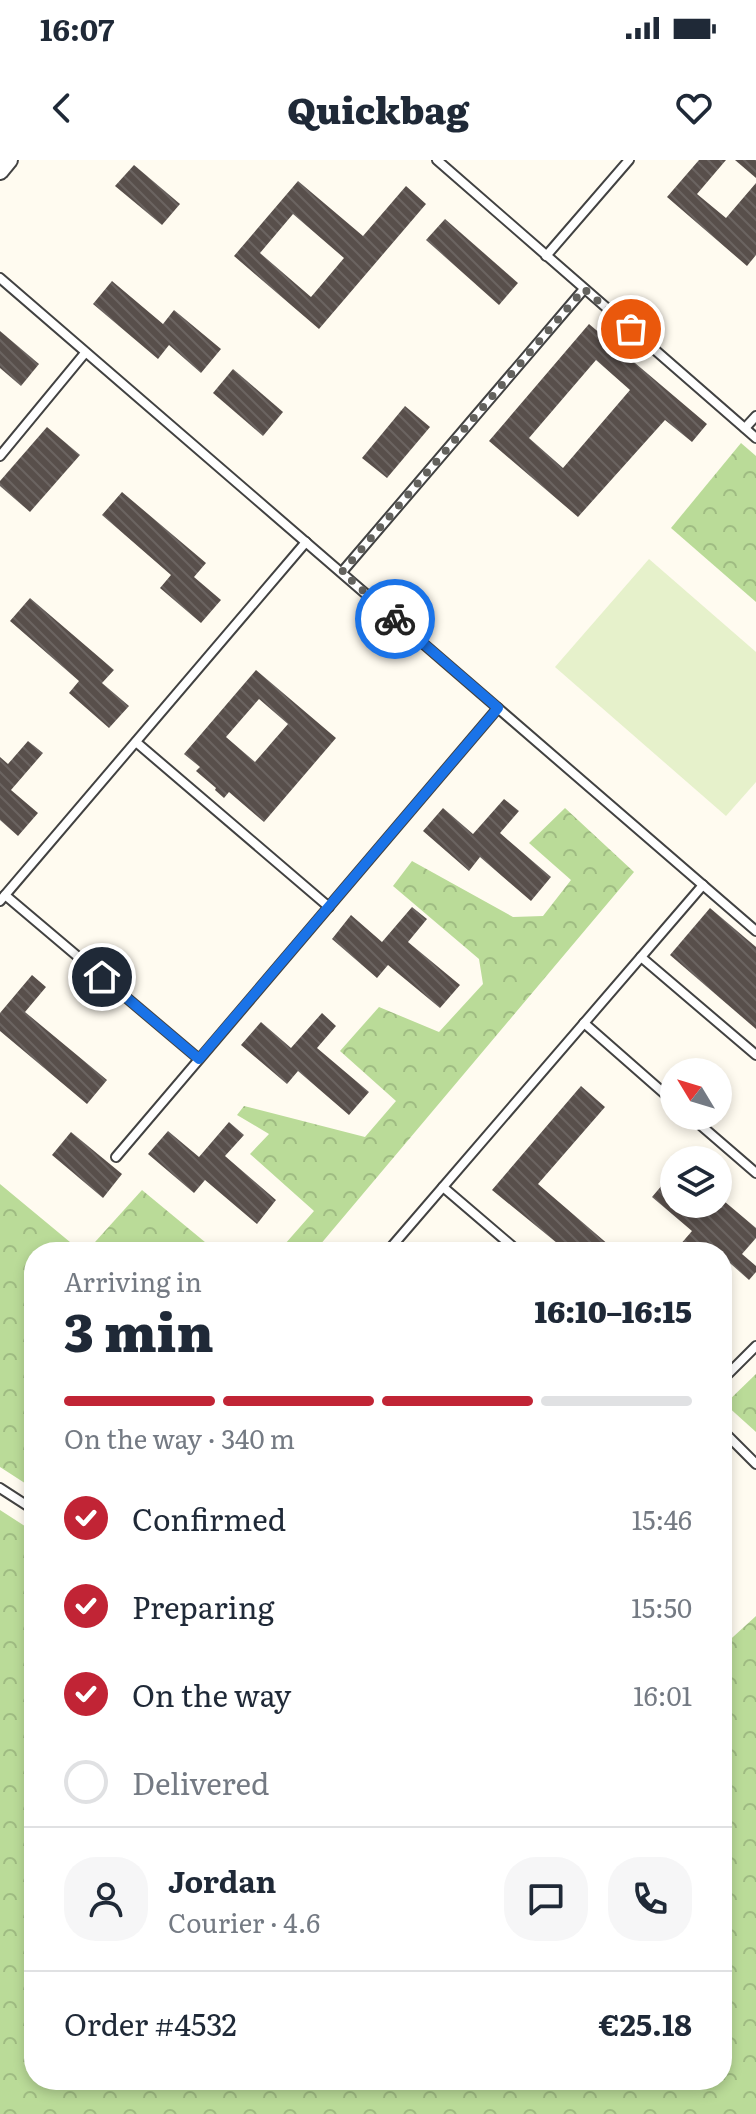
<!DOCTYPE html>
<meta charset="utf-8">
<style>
body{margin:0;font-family:Literata,serif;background:#f6f6f7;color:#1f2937;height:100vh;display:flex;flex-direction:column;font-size:30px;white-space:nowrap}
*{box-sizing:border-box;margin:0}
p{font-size:26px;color:#747a83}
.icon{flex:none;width:44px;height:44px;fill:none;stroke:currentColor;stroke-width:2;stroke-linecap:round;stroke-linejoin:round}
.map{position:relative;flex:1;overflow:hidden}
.sheet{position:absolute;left:24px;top:1082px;width:708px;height:848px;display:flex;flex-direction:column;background:#fff;border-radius:32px;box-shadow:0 4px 12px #0003}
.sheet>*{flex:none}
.needle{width:52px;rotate:308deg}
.fabs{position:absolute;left:660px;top:898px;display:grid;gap:16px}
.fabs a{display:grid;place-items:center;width:72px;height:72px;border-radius:50%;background:#fff;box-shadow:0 4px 12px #0003;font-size:40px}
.pin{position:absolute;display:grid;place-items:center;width:68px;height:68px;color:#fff;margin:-34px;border:4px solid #fff;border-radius:50%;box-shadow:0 2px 8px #0007}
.courier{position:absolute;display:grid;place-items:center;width:80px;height:80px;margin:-40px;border:6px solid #1a73e8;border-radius:50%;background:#fff;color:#222;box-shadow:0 2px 10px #0007}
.summary em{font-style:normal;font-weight:800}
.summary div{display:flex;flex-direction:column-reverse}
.summary{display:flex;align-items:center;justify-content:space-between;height:136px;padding:0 40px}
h1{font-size:52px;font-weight:800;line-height:60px}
.bar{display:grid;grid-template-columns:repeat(4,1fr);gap:12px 8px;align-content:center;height:96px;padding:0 40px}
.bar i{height:10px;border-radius:6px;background:#e0e1e3}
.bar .current{background:#c12435}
.bar p{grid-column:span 4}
.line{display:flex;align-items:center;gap:20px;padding:0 40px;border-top:2px solid #e0e1e3}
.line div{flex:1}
.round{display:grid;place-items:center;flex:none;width:84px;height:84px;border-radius:32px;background:#f6f6f7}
ol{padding:0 40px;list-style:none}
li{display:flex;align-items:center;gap:24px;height:88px}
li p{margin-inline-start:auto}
li .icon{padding:8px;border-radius:50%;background:#c12435;color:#fff;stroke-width:4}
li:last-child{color:#747a83}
li i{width:44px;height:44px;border:4px solid #e0e1e3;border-radius:50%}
.status{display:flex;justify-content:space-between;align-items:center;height:56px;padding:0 40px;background:#fff;direction:ltr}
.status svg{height:22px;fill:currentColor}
header{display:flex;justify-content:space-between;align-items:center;height:104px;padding:0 40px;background:#fff;font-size:36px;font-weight:800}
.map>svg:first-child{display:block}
</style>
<div class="status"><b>16:07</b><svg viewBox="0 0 49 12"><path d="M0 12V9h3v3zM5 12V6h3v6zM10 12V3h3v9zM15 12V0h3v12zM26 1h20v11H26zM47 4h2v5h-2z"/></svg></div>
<header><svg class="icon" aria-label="back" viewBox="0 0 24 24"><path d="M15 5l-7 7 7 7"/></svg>Quickbag<svg class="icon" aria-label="heart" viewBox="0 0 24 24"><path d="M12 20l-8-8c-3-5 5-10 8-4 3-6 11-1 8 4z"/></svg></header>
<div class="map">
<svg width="756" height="1954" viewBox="0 0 756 1954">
<defs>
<pattern id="forest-crowns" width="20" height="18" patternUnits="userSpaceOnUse" patternTransform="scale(2)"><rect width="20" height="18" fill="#badb98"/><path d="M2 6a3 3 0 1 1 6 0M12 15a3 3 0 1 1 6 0" fill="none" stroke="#9fbb82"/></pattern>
<pattern id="building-back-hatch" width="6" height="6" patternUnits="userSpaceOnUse" patternTransform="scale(2)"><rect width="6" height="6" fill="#584f4b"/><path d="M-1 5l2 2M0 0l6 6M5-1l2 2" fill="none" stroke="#6b6461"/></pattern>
</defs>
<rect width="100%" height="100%" fill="#fffbf0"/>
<g fill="url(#forest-crowns)">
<polygon points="741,283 756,296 756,442 671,368"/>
<polygon points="565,648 634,712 314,1092 278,1092 314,1051 250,994 269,974 237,955 244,946 365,977 396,941 340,891 379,847 439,872 483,824 479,799 393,726 412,701 513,757 543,756 571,720 529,683"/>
<polygon points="0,1024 82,1092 34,1092 34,1329 0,1307"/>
<polygon points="142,1030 217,1092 86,1092"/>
<polygon points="756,1214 756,1272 725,1244"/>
<polygon points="0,1350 34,1372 34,1920 722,1920 722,1487 756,1456 756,1954 0,1954"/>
</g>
<polygon fill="#e6f1cb" points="649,399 756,492 756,622 726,656 555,507"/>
<g fill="url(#building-back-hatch)" fill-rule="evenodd">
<polygon points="699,0 726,0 697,34 726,58 756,23 756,95 747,106 667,37"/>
<polygon points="735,0 756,0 756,18"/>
<polygon points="134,5 180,44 162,65 115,26"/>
<path d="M298,21L363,76L406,26L426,44L319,169L234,96ZM293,54L344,98L311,137L260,93Z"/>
<polygon points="445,59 518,123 499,145 426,80"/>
<polygon points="112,121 163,164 174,150 221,189 201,213 169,185 158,199 93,144"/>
<path d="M589,164L707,264L692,282L665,260L578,357L489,281ZM596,200L630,230L563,308L529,278Z"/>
<polygon points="0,171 39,204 21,226 0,208"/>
<polygon points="233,209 283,252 263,276 213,233"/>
<polygon points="405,246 430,267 387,318 362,298"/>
<polygon points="47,267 80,295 30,352 0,326 0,321"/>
<polygon points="122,332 206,403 194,417 221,440 201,463 160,428 171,415 102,355"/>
<polygon points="30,438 114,510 102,523 129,546 109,568 69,533 79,521 10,461"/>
<path d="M256,510L336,578L264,662L229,632L224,638L215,630L216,628L196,611L200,607L184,594ZM259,539L288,564L255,602L226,577Z"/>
<polygon points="28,581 43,593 11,630 38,653 18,676 0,660 0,597 8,604"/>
<polygon points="504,639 519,651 500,673 551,717 531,741 480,697 469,711 423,671 443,648 473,674"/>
<polygon points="412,747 427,759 408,782 460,825 440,848 388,805 377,818 332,779 351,755 382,782"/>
<polygon points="710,748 756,787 756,869 670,795"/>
<polygon points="32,815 46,827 25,852 107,920 87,944 0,871 0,853"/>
<polygon points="322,853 336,866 317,888 369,932 349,955 298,911 287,924 241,885 261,862 291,888"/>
<polygon points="581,926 605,947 538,1024 617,1092 568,1092 492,1030"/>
<polygon points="229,962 244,975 225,996 276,1040 257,1064 205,1020 194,1033 148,994 168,971 199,997"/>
<polygon points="71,972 122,1014 103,1038 52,995"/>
<polygon points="674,1011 674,1044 718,1044 718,1036 756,1068 756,1078 742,1094 756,1106 756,1112 749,1120 722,1096 722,1092 717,1092 708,1085 702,1092 686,1092 679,1086 692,1071 652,1037"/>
</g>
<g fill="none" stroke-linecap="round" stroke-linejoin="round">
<g stroke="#424242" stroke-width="12">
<g id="service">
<polyline points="437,0 756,278"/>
<polyline points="546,96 629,0"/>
<polyline points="0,118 756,771"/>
<polyline points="745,268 756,256"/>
<polyline points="0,296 85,193"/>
<polyline points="342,412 584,129"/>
<polyline points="136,582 329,747"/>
<polyline points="5,735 199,899"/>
<polyline points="0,741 306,382"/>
<polyline points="641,797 756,895"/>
<polyline points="584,863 674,942"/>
<polyline points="690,956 756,1013"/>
<polyline points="116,997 498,548"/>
<polyline points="443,1027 519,1092"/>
<polyline points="387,1092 703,725"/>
<polyline points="722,1220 756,1186"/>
<polyline points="722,1270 756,1304"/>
<polyline points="0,1328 34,1350"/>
</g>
</g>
<g stroke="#424242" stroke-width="20">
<polyline id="minor" points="0,11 9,0"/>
</g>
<use href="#service" stroke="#fff" stroke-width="8"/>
<use href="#minor" stroke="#fff" stroke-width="16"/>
</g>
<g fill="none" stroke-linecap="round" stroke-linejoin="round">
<polyline stroke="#63625e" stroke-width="8" stroke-dasharray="0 14.4" points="395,459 342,412 584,129 631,169"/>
<polyline stroke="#1a73e8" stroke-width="10" points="102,817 199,899 498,548 395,459"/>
</g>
</svg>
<div class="fabs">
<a><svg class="needle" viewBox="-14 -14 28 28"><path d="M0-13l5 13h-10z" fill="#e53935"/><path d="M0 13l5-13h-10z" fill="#747a83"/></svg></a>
<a><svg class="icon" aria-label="layers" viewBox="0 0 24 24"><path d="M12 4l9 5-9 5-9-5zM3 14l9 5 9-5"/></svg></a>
</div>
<div class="pin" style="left:631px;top:169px;background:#ea580c"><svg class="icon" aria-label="bag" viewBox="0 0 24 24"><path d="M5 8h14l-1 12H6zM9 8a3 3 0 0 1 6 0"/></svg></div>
<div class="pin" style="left:102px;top:817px;background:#1f2937"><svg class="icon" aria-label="home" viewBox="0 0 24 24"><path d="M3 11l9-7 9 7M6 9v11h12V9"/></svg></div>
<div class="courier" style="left:395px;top:459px"><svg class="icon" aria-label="bike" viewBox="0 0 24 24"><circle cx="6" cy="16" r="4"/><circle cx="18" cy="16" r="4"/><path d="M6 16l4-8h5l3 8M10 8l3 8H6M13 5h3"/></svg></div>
<section class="sheet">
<div class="summary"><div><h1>3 min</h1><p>Arriving in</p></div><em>16:10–16:15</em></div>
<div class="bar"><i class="current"></i><i class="current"></i><i class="current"></i><i></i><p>On the way · 340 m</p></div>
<ol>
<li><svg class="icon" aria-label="check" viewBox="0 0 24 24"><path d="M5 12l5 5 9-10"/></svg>Confirmed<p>15:46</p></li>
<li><svg class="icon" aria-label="check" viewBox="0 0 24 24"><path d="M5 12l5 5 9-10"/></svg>Preparing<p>15:50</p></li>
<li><svg class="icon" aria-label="check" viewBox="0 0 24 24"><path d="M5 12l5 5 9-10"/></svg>On the way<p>16:01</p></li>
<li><i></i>Delivered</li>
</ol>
<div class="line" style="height:144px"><a class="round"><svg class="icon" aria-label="person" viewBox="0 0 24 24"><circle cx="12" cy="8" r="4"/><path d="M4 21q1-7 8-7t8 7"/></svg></a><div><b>Jordan</b><p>Courier · 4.6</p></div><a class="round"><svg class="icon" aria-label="chat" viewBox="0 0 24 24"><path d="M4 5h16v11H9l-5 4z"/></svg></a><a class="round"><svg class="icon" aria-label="phone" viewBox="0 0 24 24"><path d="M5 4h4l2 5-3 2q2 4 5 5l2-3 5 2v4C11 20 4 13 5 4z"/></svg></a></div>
<div class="line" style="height:104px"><div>Order #4532</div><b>€25.18</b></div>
</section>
</div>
